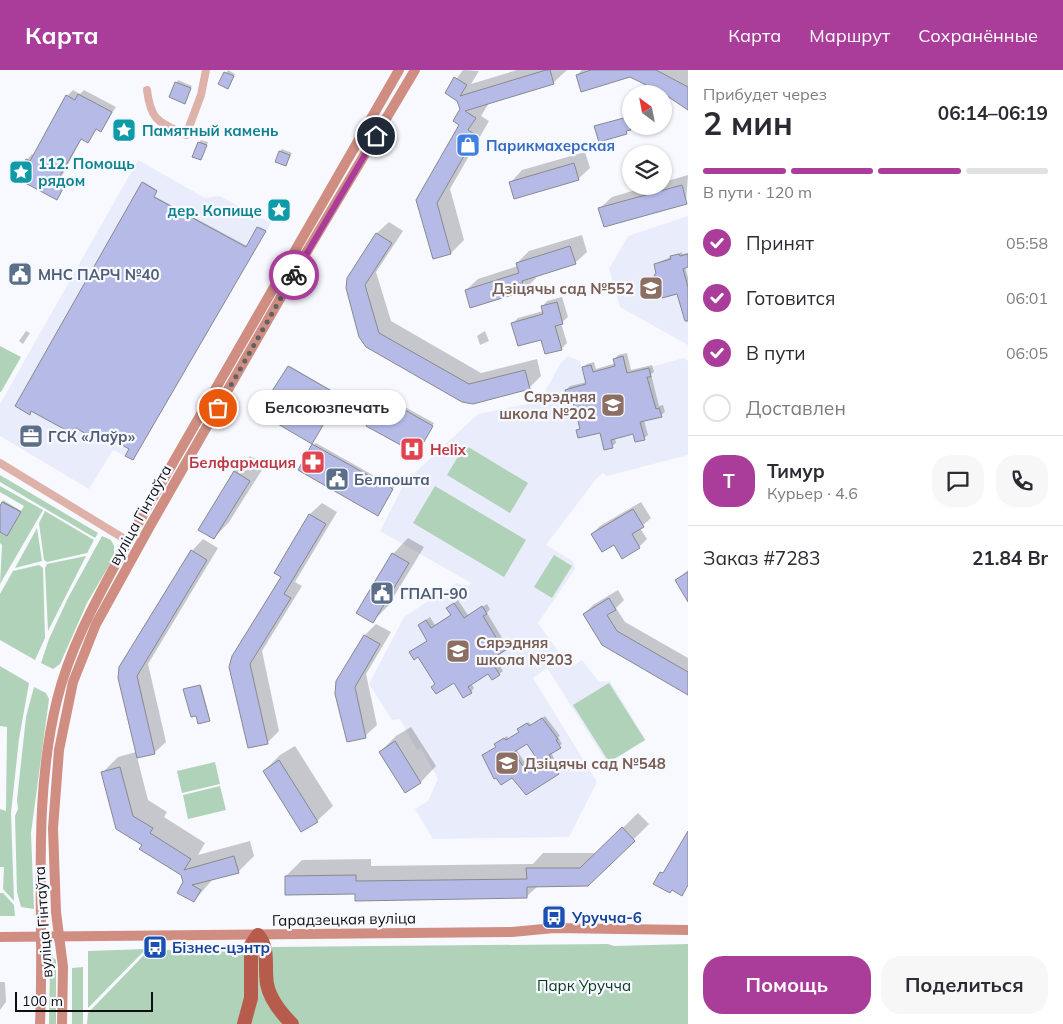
<!DOCTYPE html>
<html lang="ru">
<meta charset="utf-8">
<style>
body{margin:0;font-family:Mulish,sans-serif;background:#f7f7f7;color:#2b2b33;height:100vh;display:flex;flex-direction:column;font-size:19px;white-space:nowrap}
*{box-sizing:border-box;margin:0}
p{font-size:16px;color:#7c7c81}
.icon{flex:none;width:28px;height:28px;fill:none;stroke:currentColor;stroke-width:2;stroke-linecap:round;stroke-linejoin:round}
.map{position:relative;flex:1;overflow:hidden}
.drawer{display:flex;flex-direction:column;background:#fff;width:375px}
.drawer>*{flex:none}
.needle{width:32px;rotate:328deg}
.fabs{position:absolute;left:622px;top:15px;display:grid;gap:10px}
.fabs a{display:grid;place-items:center;width:50px;height:50px;border-radius:50%;background:#fff;box-shadow:0 1px 4px #0004;font-size:25px}
.scale{position:absolute;left:15px;bottom:12px;width:138px;box-sizing:border-box;padding-left:5px;border:2px solid #0e0f11;border-top:0;font-size:14px;line-height:18px;white-space:nowrap;color:#0e0f11;-webkit-text-stroke:4px #f8f9ff;paint-order:stroke}
.pin{position:absolute;display:grid;place-items:center;width:42px;height:42px;color:#fff;margin:-21px;border:2px solid #fff;border-radius:50%;box-shadow:0 1px 5px #0007}
.courier{position:absolute;display:grid;place-items:center;width:50px;height:50px;margin:-25px;border:4px solid #aa3c9a;border-radius:50%;background:#fff;color:#222;box-shadow:0 1px 6px #0007}
.bubble{position:absolute;height:35px;border-radius:18px;background:#fff;box-shadow:0 1px 4px #0004;font-size:16px;font-weight:700;line-height:35px;text-align:center}
.summary em{font-style:normal;font-weight:700}
.summary div{display:flex;flex-direction:column-reverse}
.summary{display:flex;align-items:center;justify-content:space-between;height:85px;padding:0 15px}
h1{font-size:32px;font-weight:700;line-height:38px}
.bar{display:grid;grid-template-columns:repeat(4,1fr);gap:8px 5px;align-content:center;height:60px;padding:0 15px}
.bar i{height:6px;border-radius:4px;background:#e1e1e2}
.bar .current{background:#aa3c9a}
.bar p{grid-column:span 4}
.line{display:flex;align-items:center;gap:12px;padding:0 15px;border-top:1px solid #e1e1e2}
.line div{flex:1}
.round{display:grid;place-items:center;flex:none;width:52px;height:52px;border-radius:20px;background:#f7f7f7}
ol{padding:0 15px;list-style:none}
li{display:flex;align-items:center;gap:15px;height:55px}
li p{margin-inline-start:auto}
li .icon{padding:5px;border-radius:50%;background:#aa3c9a;color:#fff;stroke-width:4}
li:last-child{color:#7c7c81}
li i{width:28px;height:28px;border:2px solid #e1e1e2;border-radius:50%}
.primary-button{display:flex;gap:10px;margin-top:auto;padding:10px 15px}
.primary-button a{flex:1;height:58px;border-radius:20px;background:#aa3c9a;color:#fff;font-size:20px;font-weight:700;line-height:58px;text-align:center}
.primary-button a+a{background:#f7f7f7;color:#2b2b33}
header{display:flex;align-items:center;gap:30px;box-sizing:border-box;height:70px;padding:0 25px;background:#aa3c9a;color:#fff}
header strong{font-size:24px}
nav{display:flex;gap:28px;margin-inline-start:auto;font-size:18px}
main{display:flex;flex:1;min-height:0}
.map>svg:first-child{display:block}
</style>
<header>
<strong>Карта</strong>
<nav><a>Карта</a><a>Маршрут</a><a>Сохранённые</a></nav>
</header>
<main>
<div class="map">
<svg width="688" height="954" viewBox="0 0 688 954">
<rect width="100%" height="100%" fill="#f8f9ff"/>
<g fill="#e9ecfa">
<polygon points="138,90 205,128 219,126 271,153 133,390 113,380 89,419 0,366 0,334"/>
<polygon points="688,146 688,275 620,237 609,199 628,166"/>
<polygon points="568,286 580,291 582,297 591,295 593,302 615,296 613,289 623,286 628,303 684,288 688,291 688,385 607,406 603,403 596,409 546,475 573,491 575,499 538,553 570,598 582,590 599,612 610,611 646,670 608,694 547,598 533,608 597,712 569,767 433,769 415,739 428,731 438,709 421,678 417,680 400,649 392,650 369,614 404,547 456,513 469,516 471,513 380,461 405,412 478,344 548,330 546,320 560,294"/>
</g>
<g fill="#b0d2b9">
<polygon points="0,276 21,287 1,322 0,322"/>
<polygon points="465,375 528,413 510,443 447,405"/>
<polygon points="0,405 98,463 95,468 0,412"/>
<polygon points="0,416 43,440 0,514 2,475 0,473 0,436 3,430 21,441 24,436 0,422"/>
<polygon points="435,416 526,470 504,507 413,453"/>
<polygon points="45,441 94,470 87,483 47,492 44,490 39,453"/>
<polygon points="37,458 42,491 15,498"/>
<polygon points="102,466 111,470 114,476 114,487 87,533 60,594 53,599 41,593 49,569 68,528"/>
<polygon points="554,485 572,496 552,528 534,517"/>
<polygon points="86,486 48,561 45,498 47,494"/>
<polygon points="39,495 43,498 45,568 35,590 0,570 0,524 13,501"/>
<polygon points="0,596 29,613 19,669 11,743 14,831 3,819 4,797 0,797 0,739 6,741 7,657 0,656"/>
<polygon points="609,613 645,670 609,692 573,635"/>
<polygon points="34,617 46,623 49,629 31,763 34,839 21,837 17,822 15,746 18,739 17,730 26,647"/>
<polygon points="215,692 220,714 182,723 177,701"/>
<polygon points="220,716 226,740 188,749 183,725"/>
<polygon points="0,823 3,823 14,835 15,846 0,846"/>
<polygon points="608,874 614,876 688,874 688,954 299,954 288,943 270,911 271,877"/>
<polygon points="146,879 88,938 88,881"/>
<polygon points="166,880 246,882 246,931 237,954 87,954 88,943 144,885 164,885"/>
<path d="M256,883L259,884C259,918 260,927 283,954H250C260,933 256,906 256,883Z"/>
<polygon points="52,887 56,890 56,954 49,954 50,891"/>
<polygon points="83,897 83,954 72,954 72,898"/>
</g>
<g fill="#0003" fill-rule="evenodd">
<polygon points="228,0 235,4 230,15 220,14"/>
<polygon points="463,0 479,1 471,14 517,0 567,0 553,13 489,33 481,46 489,51 450,119 464,170 451,183 418,130 461,54 461,40 458,30 446,23"/>
<polygon points="582,0 688,0 688,38 630,5 577,5"/>
<polygon points="178,10 192,16 184,32 170,26"/>
<polygon points="73,20 80,24 84,20 116,37 101,60 97,58 88,71 82,68 62,106 69,110 56,128 27,90 32,84 35,86 67,26"/>
<polygon points="201,70 208,72 201,89 199,73"/>
<polygon points="282,79 292,83 286,95 280,81"/>
<polygon points="585,82 590,98 578,109 511,112 522,100"/>
<polygon points="688,105 686,133 600,138 612,127 649,116 664,116 664,112"/>
<polygon points="144,112 157,120 154,126 247,176 259,157 266,160 134,388 131,378"/>
<polygon points="389,152 403,161 376,202 391,251 481,303 537,289 541,306 529,318 473,332 367,276 348,209 377,163"/>
<polygon points="582,165 587,182 575,193 535,206 536,208 524,220 466,220 478,209 518,196 517,193 529,181"/>
<polygon points="682,182 682,184 688,183 688,196 685,197 688,208 688,241 678,223 658,203 655,194"/>
<polygon points="562,227 568,247 561,253 567,273 561,279 513,253 518,248 543,241 542,237 547,231"/>
<polygon points="26,261 30,263 23,274 19,271"/>
<polygon points="485,261 489,271 480,275 477,266"/>
<polygon points="627,283 631,300 652,295 654,302 651,304 659,336 663,335 665,342 661,345 644,350 648,365 644,368 634,363 615,368 616,373 612,376 601,361 578,360 581,357 573,326 566,320 570,316 587,312 583,297 587,294 594,292 596,299 616,293 615,289 618,285"/>
<polygon points="290,296 343,327 345,324 359,332 350,346 333,336 266,346 259,343"/>
<polygon points="385,326 434,353 417,383 383,328"/>
<polygon points="316,373 394,417 380,442 313,375"/>
<polygon points="250,386 265,395 229,452 214,468 235,401"/>
<polygon points="4,432 21,441 7,464 0,461 0,438"/>
<polygon points="641,432 651,448 640,458 647,469 639,477 614,473 592,464 600,456"/>
<polygon points="322,433 337,442 295,512 302,516 262,581 279,661 267,673 231,597 282,507 275,503 310,444"/>
<polygon points="408,468 424,477 388,536 373,551 393,484"/>
<polygon points="203,469 218,478 148,594 166,672 154,683 137,687 148,730 167,742 164,747 205,773 198,785 250,771 254,786 238,802 213,809 194,831 182,805 144,775 103,702 118,687 136,682 120,608 192,481"/>
<polygon points="688,500 688,525 676,510"/>
<polygon points="618,520 624,530 616,538 625,552 688,588 688,627 687,623 584,544 593,535"/>
<polygon points="458,530 468,545 487,534 490,539 487,543 504,571 508,568 512,574 494,586 503,601 499,604 488,603 471,613 474,618 471,622 454,611 436,614 418,585 411,582 428,570 423,552 430,547 435,555 452,544 448,538"/>
<polygon points="376,554 391,562 366,604 377,655 365,666 337,612 365,565"/>
<polygon points="201,615 210,649 209,650 186,619"/>
<path d="M545,646L560,666L558,667L562,674L551,682L560,701L527,723L497,676L498,672L507,666L509,669L520,662L521,657L529,652L531,655ZM528,672L540,692L529,699L516,679Z"/>
<polygon points="411,657 436,696 421,712 405,722 380,682 396,666"/>
<polygon points="295,676 333,736 317,751 264,701 280,685"/>
<polygon points="638,743 649,754 588,815 538,816 526,827 356,823 286,806 302,790 371,789 371,796 533,794 543,783 597,783"/>
<polygon points="0,912 5,912 6,932 0,940"/>
</g>
<g fill="#b5bbe6" stroke="#88898f" fill-rule="evenodd">
<polygon points="546,0 550,0 554,14 465,41 476,48 468,60 476,65 437,133 451,184 433,189 416,130 459,55 453,51 460,39 457,31 445,23 454,7 467,15 460,26"/>
<polygon points="591,0 656,0 688,17 688,40 664,24 630,7 581,22 576,5"/>
<polygon points="224,2 234,6 228,19 218,14"/>
<polygon points="175,12 191,18 185,34 169,27"/>
<polygon points="78,24 112,42 101,62 96,59 88,73 81,69 57,111 65,115 57,130 16,108 26,89 30,91 66,25 75,30"/>
<polygon points="631,46 631,60 626,61 627,64 599,72 594,56"/>
<polygon points="198,72 207,75 201,90 192,87"/>
<polygon points="279,81 290,85 286,96 275,92"/>
<polygon points="574,93 579,110 514,129 509,112"/>
<polygon points="142,112 157,121 154,127 246,177 257,157 266,161 133,390 125,386 129,379 98,361 94,369 76,358 73,364 31,341 30,345 15,336"/>
<polygon points="682,115 687,134 604,157 598,138"/>
<polygon points="376,163 392,173 365,215 379,263 469,314 525,300 530,319 473,334 462,332 366,277 359,267 346,218 347,208"/>
<polygon points="570,176 576,194 522,211 525,221 470,238 465,220 519,203 516,193"/>
<polygon points="679,184 680,186 688,184 688,197 683,199 688,217 688,251 685,251 677,224 662,228 654,205 656,204 654,194 671,189 670,186"/>
<polygon points="557,232 563,254 555,256 562,280 545,284 541,270 518,276 511,253 543,244 541,236"/>
<polygon points="623,286 627,303 649,298 651,307 647,307 656,339 659,338 662,347 640,352 645,370 635,372 633,364 611,370 613,378 604,380 600,363 578,368 576,360 580,359 572,328 567,329 565,320 586,314 582,297 591,295 593,302 615,296 613,289"/>
<polygon points="288,296 342,327 343,324 359,333 351,348 333,338 312,374 266,347 264,351 259,348 258,343"/>
<polygon points="382,327 433,356 417,384 366,356"/>
<polygon points="312,374 393,419 378,446 298,400"/>
<polygon points="234,401 250,411 214,469 198,460"/>
<polygon points="2,432 21,442 7,466 0,462 0,436"/>
<polygon points="633,439 644,457 632,464 640,478 622,489 614,475 602,482 591,464"/>
<polygon points="309,444 326,454 284,524 291,528 250,594 268,674 248,678 229,597 232,586 281,507 274,503"/>
<polygon points="191,480 207,490 137,606 155,684 137,688 118,608 119,597"/>
<polygon points="392,483 409,493 373,553 356,543"/>
<polygon points="688,502 688,532 675,510"/>
<polygon points="609,528 616,540 607,545 617,561 688,602 688,625 602,575 583,544"/>
<polygon points="454,533 464,548 482,536 487,544 483,546 500,574 504,571 509,578 490,590 500,605 492,610 488,604 468,617 472,623 463,628 454,613 436,624 431,617 435,614 418,587 414,590 409,582 427,571 418,555 426,550 431,558 451,545 446,538"/>
<polygon points="364,565 380,574 355,617 366,668 347,672 335,624 336,611"/>
<polygon points="200,615 210,651 198,654 196,646 191,647 183,619"/>
<path d="M542,648L558,669L556,670L561,678L549,685L559,704L526,725L512,708L501,715L496,708L494,709L482,685L496,677L494,674L504,668L506,670L519,662L517,659L527,653L529,656ZM527,674L539,692L526,701L514,682Z"/>
<polygon points="395,671 421,713 405,723 379,682"/>
<polygon points="279,690 318,752 301,762 263,701"/>
<polygon points="120,697 133,746 153,758 150,763 191,789 184,800 234,786 239,803 192,815 201,820 194,832 177,823 183,812 181,805 139,779 142,775 116,759 101,702"/>
<polygon points="622,757 635,771 588,816 527,817 527,828 355,831 355,824 285,825 285,806 356,805 356,811 527,809 526,798 580,798"/>
<polygon points="688,761 688,815 682,826 672,820 670,823 653,814 660,802 663,803"/>
</g>
<g fill="none" stroke-linecap="round" stroke-linejoin="round">
<g stroke="#dfb2a9" stroke-width="8">
<path d="M147,20C151,52 159,52 186,65L201,25L206,0"/>
<polyline points="0,393 128,471"/>
</g>
<g stroke="#d08e82" stroke-width="10">
<polyline points="0,867 512,862 554,858 688,860"/>
<path d="M40,954C45,846 31,735 57,630C71,573 101,522 128,471L399,0"/>
<polyline points="62,954 63,897 56,842 53,758 59,680 73,612 96,554 150,456 309,178 415,0"/>
</g>
<path stroke="#b75b4c" stroke-width="14" d="M244,954L251,928V875L258,865C270,879 264,897 267,914C270,930 281,943 292,954"/>
</g>
<g fill="none" stroke-linecap="round" stroke-linejoin="round">
<polyline stroke="#606164" stroke-width="5" stroke-dasharray="0 9" points="218,338 294,205"/>
<polyline stroke="#aa3c9a" stroke-width="6" points="294,205 376,66"/>
</g>
<defs>
<g id="sight-square" transform="scale(1.25)"><rect x="-9" y="-9" width="18" height="18" rx="4" fill="#0f9aa8" stroke="#f8f9ff"/><path d="M0-6L1.8-2.2L6-1.7L2.9 1.2L3.7 5.4L0 3.3L-3.7 5.4L-2.9 1.2L-6-1.7L-1.8-2.2Z" fill="#fff"/></g>
<g id="shop-square" transform="scale(1.25)"><rect x="-9" y="-9" width="18" height="18" rx="4" fill="#3f7fe0" stroke="#f8f9ff"/><path d="M-5-2.5h2.3a2.7 3.5 0 0 1 5.4 0H5L5.5 6h-11ZM-1.5-2.5h3a1.5 2.3 0 0 0-3 0Z" fill="#fff"/></g>
<g id="civic-square" transform="scale(1.25)"><rect x="-9" y="-9" width="18" height="18" rx="4" fill="#5c6f8a" stroke="#f8f9ff"/><path d="M-.6-6.5H3V-4.5H.6V-3L4-1V1h2V6H-6V1h2V-1L-.6-3ZM-1.2 2.5V6h2.4V2.5Z" fill="#fff"/></g>
<g id="school-square" transform="scale(1.25)"><rect x="-9" y="-9" width="18" height="18" rx="4" fill="#8d6e63" stroke="#f8f9ff"/><path d="M0-5L7-2L0 1L-7-2ZM-4 1L0 2.5L4 1V4Q0 6-4 4Z" fill="#fff"/></g>
<g id="office-square" transform="scale(1.25)"><rect x="-9" y="-9" width="18" height="18" rx="4" fill="#5c6f8a" stroke="#f8f9ff"/><path d="M-6-3h4V-5.5h4V-3h4V5H-6ZM-1-4.5V-3h2v-1.5ZM-6 0V1H6V0Z" fill="#fff"/></g>
<g id="hospital-square" transform="scale(1.25)"><rect x="-9" y="-9" width="18" height="18" rx="4" fill="#e0444e" stroke="#f8f9ff"/><path d="M-5-5h3v3.5h4V-5h3V5h-3V1.5h-4V5h-3Z" fill="#fff"/></g>
<g id="pharmacy-square" transform="scale(1.25)"><rect x="-9" y="-9" width="18" height="18" rx="4" fill="#e0444e" stroke="#f8f9ff"/><path d="M-2-6h4v4h4v4h-4v4h-4v-4h-4v-4h4Z" fill="#fff"/></g>
<g id="bus-square" transform="scale(1.25)"><rect x="-9" y="-9" width="18" height="18" rx="4" fill="#1a4fb4" stroke="#f8f9ff"/><path d="M-5-6H5V4H4V6H2V4H-2V6H-4V4H-5ZM-3.5-4V0h7V-4ZM-3.5 1.2v1.5H-2V1.2ZM2 1.2v1.5H3.5V1.2Z" fill="#fff"/></g>
</defs>
<g fill-rule="evenodd">
<use href="#sight-square" x="124" y="60"/>
<use href="#shop-square" x="468" y="75"/>
<use href="#sight-square" x="21" y="102"/>
<use href="#sight-square" x="279" y="140"/>
<use href="#civic-square" x="20" y="204"/>
<use href="#school-square" x="651" y="218"/>
<use href="#school-square" x="613" y="335"/>
<use href="#office-square" x="31" y="366"/>
<use href="#hospital-square" x="412" y="379"/>
<use href="#pharmacy-square" x="313" y="392"/>
<use href="#civic-square" x="337" y="409"/>
<use href="#civic-square" x="382" y="523"/>
<use href="#school-square" x="458" y="581"/>
<use href="#school-square" x="507" y="693"/>
<use href="#bus-square" x="554" y="847"/>
<use href="#bus-square" x="155" y="877"/>
</g>
<g text-anchor="middle" dominant-baseline="central" stroke-width="4.5" stroke-linejoin="round" paint-order="stroke">
<g font-size="15" font-weight="bold" fill="#0d838f" stroke="#f8f9ff" text-anchor="start">
<text x="142" y="60">Памятный камень</text>
<text x="38" y="93">112. Помощь<tspan x="38" dy="17">рядом</tspan></text>
<text x="262" y="140" text-anchor="end">дер. Копище</text>
</g>
<g font-size="15" font-weight="bold" fill="#366cbe" stroke="#f8f9ff" text-anchor="start">
<text x="486" y="75">Парикмахерская</text>
</g>
<g font-size="15" font-weight="bold" fill="#4e5e75" stroke="#f8f9ff" text-anchor="start">
<text x="38" y="204">МНС ПАРЧ №40</text>
<text x="48" y="366">ГСК «Лаўр»</text>
<text x="354" y="409">Белпошта</text>
<text x="400" y="523">ГПАП-90</text>
</g>
<g font-size="15" font-weight="bold" fill="#785e54" stroke="#f8f9ff" text-anchor="end">
<text x="634" y="218">Дзіцячы сад №552</text>
<text x="596" y="326">Сярэдняя<tspan x="596" dy="17">школа №202</tspan></text>
<text x="476" y="572" text-anchor="start">Сярэдняя<tspan x="476" dy="17">школа №203</tspan></text>
<text x="524" y="693" text-anchor="start">Дзіцячы сад №548</text>
</g>
<g font-size="15" font-weight="bold" fill="#be3a42" stroke="#f8f9ff" text-anchor="start">
<text x="430" y="379">Helix</text>
<text x="296" y="392" text-anchor="end">Белфармация</text>
</g>
<g font-size="15" fill="#0e0f11" stroke="#f8f9ff">
<text transform="translate(140 445) rotate(-61)">вуліца Гінтаўта</text>
<text transform="translate(344 849) rotate(-1)">Гарадзецкая вуліца</text>
<text transform="translate(43 852) rotate(-94)">вуліца Гінтаўта</text>
</g>
<g font-size="15" font-weight="bold" fill="#164399" stroke="#f8f9ff" text-anchor="start">
<text x="572" y="847">Уручча-6</text>
<text x="172" y="877">Бізнес-цэнтр</text>
</g>
<g font-size="15" fill="#053a1e" stroke="#f8f9ff">
<text x="584" y="915">Парк Уручча</text>
</g>
</g>
</svg>
<div class="fabs">
<a><svg class="needle" viewBox="-14 -14 28 28"><path d="M0-13l5 13h-10z" fill="#e53935"/><path d="M0 13l5-13h-10z" fill="#7c7c81"/></svg></a>
<a><svg class="icon" aria-label="layers" viewBox="0 0 24 24"><path d="M12 4l9 5-9 5-9-5zM3 14l9 5 9-5"/></svg></a>
</div>
<div class="scale">100 m</div>
<div class="pin" style="left:218px;top:338px;background:#ea580c"><svg class="icon" aria-label="bag" viewBox="0 0 24 24"><path d="M5 8h14l-1 12H6zM9 8a3 3 0 0 1 6 0"/></svg></div>
<div class="pin" style="left:376px;top:66px;background:#1f2937"><svg class="icon" aria-label="home" viewBox="0 0 24 24"><path d="M3 11l9-7 9 7M6 9v11h12V9"/></svg></div>
<div class="courier" style="left:294px;top:205px"><svg class="icon" aria-label="bike" viewBox="0 0 24 24"><circle cx="6" cy="16" r="4"/><circle cx="18" cy="16" r="4"/><path d="M6 16l4-8h5l3 8M10 8l3 8H6M13 5h3"/></svg></div>
<div class="bubble" style="left:248px;top:320px;width:158px">Белсоюзпечать</div>
</div>
<section class="drawer">
<div class="summary"><div><h1>2 мин</h1><p>Прибудет через</p></div><em>06:14–06:19</em></div>
<div class="bar"><i class="current"></i><i class="current"></i><i class="current"></i><i></i><p>В пути · 120 m</p></div>
<ol>
<li><svg class="icon" aria-label="check" viewBox="0 0 24 24"><path d="M5 12l5 5 9-10"/></svg>Принят<p>05:58</p></li>
<li><svg class="icon" aria-label="check" viewBox="0 0 24 24"><path d="M5 12l5 5 9-10"/></svg>Готовится<p>06:01</p></li>
<li><svg class="icon" aria-label="check" viewBox="0 0 24 24"><path d="M5 12l5 5 9-10"/></svg>В пути<p>06:05</p></li>
<li><i></i>Доставлен</li>
</ol>
<div class="line" style="height:90px"><b class="round" style="background:#aa3c9a;color:#fff">Т</b><div><b>Тимур</b><p>Курьер · 4.6</p></div><a class="round"><svg class="icon" aria-label="chat" viewBox="0 0 24 24"><path d="M4 5h16v11H9l-5 4z"/></svg></a><a class="round"><svg class="icon" aria-label="phone" viewBox="0 0 24 24"><path d="M5 4h4l2 5-3 2q2 4 5 5l2-3 5 2v4C11 20 4 13 5 4z"/></svg></a></div>
<div class="line" style="height:65px"><div>Заказ #7283</div><b>21.84 Br</b></div>
<div class="primary-button"><a>Помощь</a><a>Поделиться</a></div>
</section>
</main>
